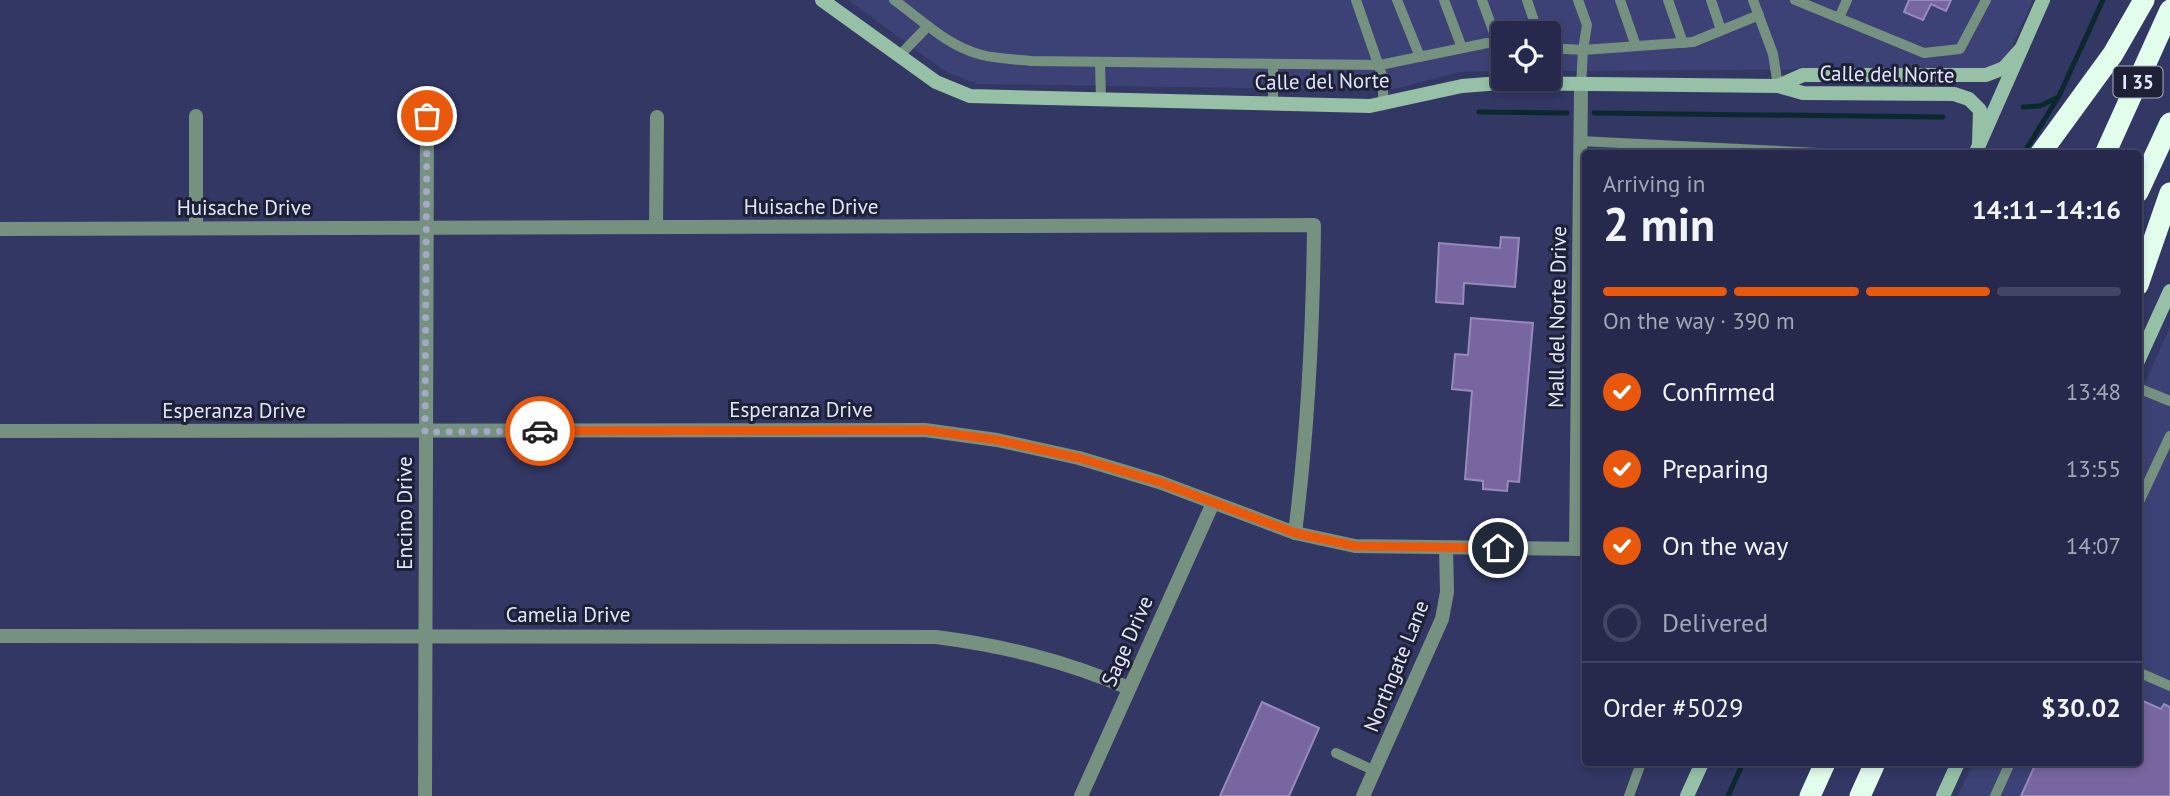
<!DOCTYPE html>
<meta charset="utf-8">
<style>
body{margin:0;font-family:"PT Sans",sans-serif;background:#323555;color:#f1f3f6;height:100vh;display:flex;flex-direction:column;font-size:26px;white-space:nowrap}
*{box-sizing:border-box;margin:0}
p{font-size:23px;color:#a4a6b5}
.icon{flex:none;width:38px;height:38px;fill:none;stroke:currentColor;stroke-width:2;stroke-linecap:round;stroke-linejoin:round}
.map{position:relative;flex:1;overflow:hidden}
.drawer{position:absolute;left:1582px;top:150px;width:560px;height:616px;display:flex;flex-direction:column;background:#26294b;border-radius:7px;box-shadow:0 4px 10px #0003,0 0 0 2px #424563}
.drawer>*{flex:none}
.fabs{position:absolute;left:1491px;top:21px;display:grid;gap:14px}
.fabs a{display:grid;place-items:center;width:70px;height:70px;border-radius:7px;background:#26294b;box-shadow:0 4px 10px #0003,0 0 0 2px #424563;font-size:35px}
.pin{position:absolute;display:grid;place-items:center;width:60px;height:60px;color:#fff;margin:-30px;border:4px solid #fff;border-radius:50%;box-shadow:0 2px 7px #0007}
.courier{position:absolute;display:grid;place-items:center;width:70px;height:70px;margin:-35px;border:5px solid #ea580c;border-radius:50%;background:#fff;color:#222;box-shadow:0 2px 9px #0007}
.summary em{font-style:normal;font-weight:600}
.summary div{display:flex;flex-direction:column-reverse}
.summary{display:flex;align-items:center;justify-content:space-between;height:119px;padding:0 21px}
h1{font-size:46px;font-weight:600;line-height:52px}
.bar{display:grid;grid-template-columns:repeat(4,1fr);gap:10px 7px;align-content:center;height:84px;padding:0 21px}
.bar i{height:9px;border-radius:5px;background:#424563}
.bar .current{background:#ea580c}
.bar p{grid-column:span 4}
.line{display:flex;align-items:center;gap:18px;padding:0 21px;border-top:2px solid #424563}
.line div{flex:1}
ol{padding:0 21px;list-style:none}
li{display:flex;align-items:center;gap:21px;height:77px}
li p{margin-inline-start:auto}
li .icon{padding:7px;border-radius:50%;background:#ea580c;color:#fff;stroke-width:4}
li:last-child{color:#a4a6b5}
li i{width:38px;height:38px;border:4px solid #424563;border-radius:50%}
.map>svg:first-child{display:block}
</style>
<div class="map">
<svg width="2170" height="796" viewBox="0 0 2170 796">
<rect width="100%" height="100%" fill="#323764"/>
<g fill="#3c4275">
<polygon points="848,0 2033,0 2005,62 1995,68 1549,71 1549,33 1503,33 1503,71 1459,72 1395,89 1361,90 978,84 946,72"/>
<polygon points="2170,327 2170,796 1958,796 1973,763 2138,763 2139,396"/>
</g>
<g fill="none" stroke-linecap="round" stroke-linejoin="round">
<g stroke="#0c282f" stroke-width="5">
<polyline points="2023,107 2040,106 2056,98"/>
<polyline points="1479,112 1567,113"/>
<polyline points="1594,113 1943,117"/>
<polyline points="2027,148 2059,96 2103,0"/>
<polyline points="1728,796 1743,763"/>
</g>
</g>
<g fill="#77669f" stroke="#988abd" stroke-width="2">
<polygon points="1909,0 1951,0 1946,11 1931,4 1923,20 1904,12"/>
<polygon points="1501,237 1519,238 1515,287 1464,283 1463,304 1436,302 1439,243 1500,248"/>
<polygon points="1471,318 1533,323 1519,482 1508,481 1507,491 1483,489 1483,481 1465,479 1472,391 1452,389 1455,354 1468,355"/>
<polygon points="2138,699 2161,709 2164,704 2170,707 2170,796 2021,796 2036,763 2138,763"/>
<polygon points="1262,702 1319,728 1289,796 1220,796"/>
</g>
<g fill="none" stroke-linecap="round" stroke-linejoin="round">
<g stroke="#769180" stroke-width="10">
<path d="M894,0C922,20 947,46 982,55C997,59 1015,59 1031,61L1380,65L1487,43L1503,44"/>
<polyline points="1356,0 1383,78 1383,104"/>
<polyline points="1397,0 1420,57"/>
<polyline points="1444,0 1462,48"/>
<polyline points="1482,0 1498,44"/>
<polyline points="1527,0 1538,33"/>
<polyline points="1620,0 1636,46"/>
<polyline points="1668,0 1683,43"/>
<polyline points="1711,0 1721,30"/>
<polyline points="1753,0 1773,54 1778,86"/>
<polyline points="1795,0 1924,53 1960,49 1986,0"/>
<polyline points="1839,18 1847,0"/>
<polyline points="1549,48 1583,50 1587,25 1578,0"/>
<polyline points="900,55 928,26"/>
<polyline points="1100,62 1101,101"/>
<polyline points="1581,86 1583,50 1693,42 1759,15"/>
<polyline points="1273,104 1273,64"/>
<polyline points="1580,141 1839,154"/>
<polyline points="2138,388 2170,401"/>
<polyline points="2138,504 2170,436"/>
<polyline points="2138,672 2170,686"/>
<polyline points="1336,753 1375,771"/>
<polyline points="1629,796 1641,763"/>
<polyline points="1995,796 2010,763"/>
</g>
<g stroke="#769180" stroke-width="14">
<polyline points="656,227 657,117"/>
<polyline points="196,228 196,116"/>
<path d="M0,229L1314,225C1313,329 1308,430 1295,533"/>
<polyline points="0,431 925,430 997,440 1079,458 1159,482 1295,533 1355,546 1586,549"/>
<polyline points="1576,549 1581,86"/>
<path d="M0,636L936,637C1006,646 1064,661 1129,688"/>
<polyline points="425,796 427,116"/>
<polyline points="1081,796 1213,503"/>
<polyline points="1363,796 1442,619 1447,592 1446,548"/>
</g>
<g stroke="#96c1a6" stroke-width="14">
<polyline points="822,0 936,82 970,96 1370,106 1462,86 1501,83 1778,86 1803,93 1954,94 1969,99 1980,110 1979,143"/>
<polyline points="1778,86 1803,75 1986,75 2004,68 2021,49"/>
<polyline points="1975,154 2043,0"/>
<polyline points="2138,361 2170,291"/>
<polyline points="1687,796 1702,763"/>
<polyline points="1943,796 1958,763"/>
</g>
<g stroke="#e2fdeb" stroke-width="21">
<polyline points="2040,154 2113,54 2144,0"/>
<polyline points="2105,154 2170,10"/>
<polyline points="2138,192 2170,123"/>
<polyline points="2138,285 2170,193"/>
<polyline points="1810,796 1825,763"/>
<polyline points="1860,796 1875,763"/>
</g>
</g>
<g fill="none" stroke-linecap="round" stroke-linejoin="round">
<polyline stroke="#a4a9c7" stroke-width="7" stroke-dasharray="0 12.6" points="427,116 425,432 540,431"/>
<polyline stroke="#ea580c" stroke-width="9" points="540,431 925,430 997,440 1079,458 1159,482 1295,533 1355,546 1498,548"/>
</g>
<g text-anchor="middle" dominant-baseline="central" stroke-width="6" stroke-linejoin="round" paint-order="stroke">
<rect fill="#1e2136" stroke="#a7acc1" stroke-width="2" x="2113.5" y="66.5" width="49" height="31" rx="5"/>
<g font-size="19" font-weight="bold" fill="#e2e7fd">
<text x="2138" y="82">I 35</text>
</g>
<g font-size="21" fill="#e2e7fd" stroke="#1e2136">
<text transform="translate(1887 74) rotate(1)">Calle del Norte</text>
<text transform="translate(1322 81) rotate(-1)">Calle del Norte</text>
<text x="811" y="206">Huisache Drive</text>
<text x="244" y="207">Huisache Drive</text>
<text transform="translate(1557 317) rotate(-89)">Mall del Norte Drive</text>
<text x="801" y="409">Esperanza Drive</text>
<text x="234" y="410">Esperanza Drive</text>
<text transform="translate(404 513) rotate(-90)">Encino Drive</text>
<text x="568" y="614">Camelia Drive</text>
<text transform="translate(1127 641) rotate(-66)">Sage Drive</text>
<text transform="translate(1396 666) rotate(-68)">Northgate Lane</text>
</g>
</g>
</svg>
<div class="fabs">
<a><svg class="icon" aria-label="locate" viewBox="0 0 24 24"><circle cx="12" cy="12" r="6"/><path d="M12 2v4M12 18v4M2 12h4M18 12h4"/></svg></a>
</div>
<div class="pin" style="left:427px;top:116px;background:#ea580c"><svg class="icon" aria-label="bag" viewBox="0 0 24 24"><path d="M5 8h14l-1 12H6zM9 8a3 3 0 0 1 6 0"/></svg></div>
<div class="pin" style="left:1498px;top:548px;background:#1f2937"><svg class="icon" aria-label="home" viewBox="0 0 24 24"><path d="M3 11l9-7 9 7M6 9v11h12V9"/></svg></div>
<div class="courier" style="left:540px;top:431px"><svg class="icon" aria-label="car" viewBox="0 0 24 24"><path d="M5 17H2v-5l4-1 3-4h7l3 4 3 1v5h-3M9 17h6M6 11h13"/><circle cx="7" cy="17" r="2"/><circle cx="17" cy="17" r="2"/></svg></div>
<section class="drawer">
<div class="summary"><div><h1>2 min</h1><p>Arriving in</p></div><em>14:11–14:16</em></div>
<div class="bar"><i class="current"></i><i class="current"></i><i class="current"></i><i></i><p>On the way · 390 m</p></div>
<ol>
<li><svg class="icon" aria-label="check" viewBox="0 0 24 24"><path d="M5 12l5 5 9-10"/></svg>Confirmed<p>13:48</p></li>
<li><svg class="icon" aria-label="check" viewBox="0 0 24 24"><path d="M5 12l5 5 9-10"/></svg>Preparing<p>13:55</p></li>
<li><svg class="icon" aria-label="check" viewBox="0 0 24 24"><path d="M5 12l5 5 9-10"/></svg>On the way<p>14:07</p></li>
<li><i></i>Delivered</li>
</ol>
<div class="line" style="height:91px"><div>Order #5029</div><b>$30.02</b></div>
</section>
</div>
